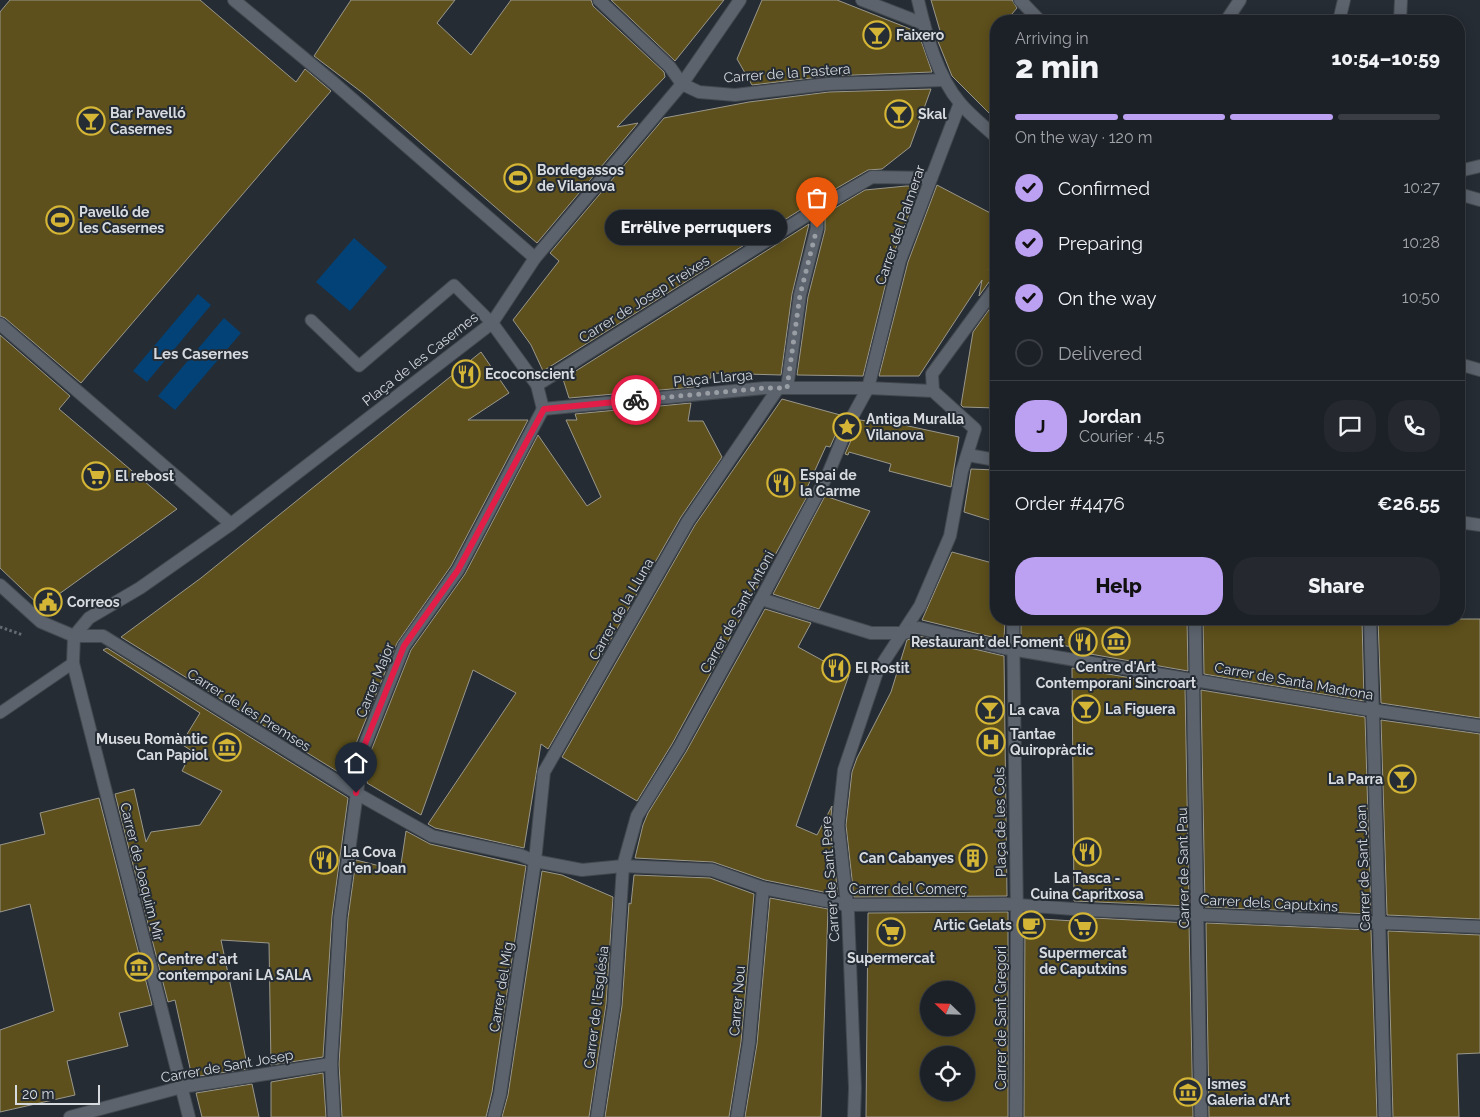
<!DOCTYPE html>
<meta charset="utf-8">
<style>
body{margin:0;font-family:Raleway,sans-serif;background:#25292f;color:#f1f3f6;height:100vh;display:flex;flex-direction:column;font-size:19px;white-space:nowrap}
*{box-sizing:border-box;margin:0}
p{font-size:16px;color:#a0a3a7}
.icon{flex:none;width:28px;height:28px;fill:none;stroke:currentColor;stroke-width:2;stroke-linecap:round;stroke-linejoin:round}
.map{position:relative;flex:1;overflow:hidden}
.details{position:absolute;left:990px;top:15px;width:475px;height:610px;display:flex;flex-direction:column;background:#1c2127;border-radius:20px;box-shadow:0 2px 12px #0003,0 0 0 1px #3a3e44}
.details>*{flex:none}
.needle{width:32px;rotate:293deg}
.buttons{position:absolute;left:920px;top:981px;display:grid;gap:10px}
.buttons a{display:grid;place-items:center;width:55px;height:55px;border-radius:50%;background:#1c2127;box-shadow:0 2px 12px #0003,0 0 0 1px #3a3e44;font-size:25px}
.scale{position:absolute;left:15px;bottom:12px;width:85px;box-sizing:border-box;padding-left:5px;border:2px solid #d7dbe0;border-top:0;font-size:14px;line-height:18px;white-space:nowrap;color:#d7dbe0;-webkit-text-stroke:4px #252c34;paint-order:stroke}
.pin{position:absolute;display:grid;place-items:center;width:42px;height:42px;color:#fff;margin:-51px -21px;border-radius:50% 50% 50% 0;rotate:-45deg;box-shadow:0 0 5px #0007}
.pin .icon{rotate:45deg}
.courier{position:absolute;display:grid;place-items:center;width:50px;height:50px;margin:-25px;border:4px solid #e11d48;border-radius:50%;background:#fff;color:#222;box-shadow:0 1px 6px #0007}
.bubble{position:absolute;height:35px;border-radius:18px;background:#1c2127;box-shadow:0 2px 12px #0003,0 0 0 1px #3a3e44;font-size:16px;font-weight:800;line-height:35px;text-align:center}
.overview em{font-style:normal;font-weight:800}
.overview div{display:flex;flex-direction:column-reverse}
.overview{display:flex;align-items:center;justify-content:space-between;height:85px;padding:0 25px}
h1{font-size:32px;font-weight:800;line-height:38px}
.bar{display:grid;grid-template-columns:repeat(4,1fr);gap:8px 5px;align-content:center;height:60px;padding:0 25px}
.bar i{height:6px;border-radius:4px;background:#3a3e44}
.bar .active{background:#bca0f2}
.bar p{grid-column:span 4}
.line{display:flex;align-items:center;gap:12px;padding:0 25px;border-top:1px solid #3a3e44}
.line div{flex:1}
.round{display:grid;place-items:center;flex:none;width:52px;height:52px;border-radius:20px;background:#25292f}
ol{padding:0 25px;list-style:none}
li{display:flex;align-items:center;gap:15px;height:55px}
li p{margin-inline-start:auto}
li .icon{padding:5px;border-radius:50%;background:#bca0f2;color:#111;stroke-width:4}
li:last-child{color:#a0a3a7}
li i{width:28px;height:28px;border:2px solid #3a3e44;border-radius:50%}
.cta{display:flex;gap:10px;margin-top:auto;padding:10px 25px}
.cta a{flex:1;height:58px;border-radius:20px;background:#bca0f2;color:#111;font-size:20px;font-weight:800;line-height:58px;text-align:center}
.cta a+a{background:#25292f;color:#f1f3f6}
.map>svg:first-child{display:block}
</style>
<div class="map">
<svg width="1480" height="1117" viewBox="0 0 1480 1117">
<rect width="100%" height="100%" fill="#252c34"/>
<g fill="#024277">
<polygon points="354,238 387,267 350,311 316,282"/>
<polygon points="198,294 211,305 147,382 133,371"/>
<polygon points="224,318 241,333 175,410 158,396"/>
</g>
<g fill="#5d501c" stroke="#9a978b" fill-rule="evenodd">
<polygon points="10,0 200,0 296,82 305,69 331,91 81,383 5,318 0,316 0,12"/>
<polygon points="351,0 455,0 437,23 471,55 511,0 591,0 593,6 664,72 665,77 617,127 638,123 537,243 364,94 314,56"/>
<polygon points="611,0 724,0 675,61"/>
<polygon points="762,0 837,0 918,32 932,72 828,76 752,85 737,59"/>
<polygon points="931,0 1012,0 1017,8 1006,21 996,21 996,120 952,76 937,39 943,41"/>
<polygon points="931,89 910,147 882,169 868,170 813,202 543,371 531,345 513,320 559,261 550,253 664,118 749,102 829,92"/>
<polygon points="937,185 996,216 996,258 989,270 996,270 996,279 989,282 979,296 982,280 919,376 879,376 908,262"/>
<polygon points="906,186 920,186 892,258 863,376 797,375 808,297 825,230 825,214 865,190"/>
<polygon points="809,224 792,294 781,375 711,373 711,378 695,379 694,387 569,398 563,379"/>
<polygon points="996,300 996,408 963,407 961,405 973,332"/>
<polygon points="0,335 70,396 59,409 177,509 41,607 0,568"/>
<polygon points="481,352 509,393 468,420 528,420 451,566 397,643 355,746 351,780 121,637 201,578"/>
<polygon points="782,399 844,416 846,425 838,429 830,447 826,446 806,490 810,491 672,744 637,801 562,757 695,525"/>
<polygon points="691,403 688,421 703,421 722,457 681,517 548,749 541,744 524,848 435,828 428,824 516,693 473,670 421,815 367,783 371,751 411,650 465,574 538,435 587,506 601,497 566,420 577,420 575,414"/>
<polygon points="860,420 899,426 899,424 959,437 951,487 889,471 891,464 849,452 848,455 845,454 853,436 850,427 856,426"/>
<polygon points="971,469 996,470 996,522 964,512"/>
<polygon points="825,496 870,511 819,609 773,594"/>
<polygon points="952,552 996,564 996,619 1005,619 1004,640 922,620"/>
<polygon points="765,609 811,623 798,647 849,675 796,826 817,835 832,806 830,826 838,895 765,880 713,862 635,858 643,825 648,813 686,752"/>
<polygon points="1021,619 1187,619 1188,671 1073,651 1073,647 1021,639"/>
<polygon points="1203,619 1362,619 1364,701 1204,674"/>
<polygon points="1378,619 1480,619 1480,718 1381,703"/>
<polygon points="919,636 1004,656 1007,896 854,897 846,825 852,772 857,758 891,692 907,640"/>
<polygon points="107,648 348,798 332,916 323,1057 271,1065 269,943 221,940 248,1069 192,1077 175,1000 168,1002 115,794 134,789 146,842 151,832 200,825 222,791 182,771 192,751 181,744 200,713 103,650"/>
<polygon points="1072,668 1185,687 1189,906 1074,901"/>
<polygon points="1201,690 1365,717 1371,914 1205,907"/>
<polygon points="1381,720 1480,734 1480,919 1387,915"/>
<polygon points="99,798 152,1005 119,1013 128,1046 67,1061 75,1095 0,1112 0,1030 54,1011 30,904 0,912 0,845 45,834 40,813"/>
<polygon points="406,831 430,844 526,866 492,1092 486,1117 342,1117 339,1064 348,918 356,860 400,871"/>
<polygon points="542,871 562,875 613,897 606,1004 589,1117 502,1117 508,1095"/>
<polygon points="634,875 710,878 754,894 741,1042 729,1117 605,1117 622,1006 629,903 631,904"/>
<polygon points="770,898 828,909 821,1117 745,1117 757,1044"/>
<path d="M1008,912V1117H866L868,913ZM929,990H966V1028H929ZM929,1055H966V1092H929Z"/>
<polygon points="1074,917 1189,923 1193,1117 1024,1117 1025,918 1074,921"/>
<polygon points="1206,923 1371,930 1377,1117 1209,1117"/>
<polygon points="1388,931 1480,935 1480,1053 1457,1054 1459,1117 1393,1117"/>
<polygon points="323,1073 326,1117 271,1117 271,1082"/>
<polygon points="252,1084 259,1117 202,1117 196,1093"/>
</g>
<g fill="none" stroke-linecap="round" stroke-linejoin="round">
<g stroke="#42484e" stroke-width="13">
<g id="service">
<polyline points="311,320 359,366 454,285 492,323"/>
<polyline points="0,713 73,663"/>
</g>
</g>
<g stroke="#42484e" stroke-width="14">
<g id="pedestrian">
<polyline points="1020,0 1040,21"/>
<polyline points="1226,21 1240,0"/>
<polyline points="1339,21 1344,0"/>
<polyline points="868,388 900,260 960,103"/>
<polyline points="933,391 932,374 996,287"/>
<polyline points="1013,619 1017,918 1016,1117"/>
<polyline points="74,636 103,636 356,793 432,836 520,855 535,861 582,870 623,866 712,870 763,888 847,905 1006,904 1087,910 1480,927"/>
<polyline points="737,1117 749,1043 763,888"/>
</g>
</g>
<g stroke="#42484e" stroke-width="14">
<g id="minor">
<polyline points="234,0 334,83 535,258"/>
<polyline points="599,0 670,67 682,84 699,92 735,95 828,84 944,80"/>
<polyline points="862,0 924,24"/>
<path d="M918,0C926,34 937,76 960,103C970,115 984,126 996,137"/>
<polyline points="1400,21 1401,0"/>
<polyline points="1459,171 1480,166"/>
<polyline points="1459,194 1480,200"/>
<polyline points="492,323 537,385 543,409 765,388 868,388 933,391 975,429 962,471 950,536 920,606 877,672 844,770 838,825 848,912 855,1088 854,1117"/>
<polyline points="0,324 231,524"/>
<polyline points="1459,364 1480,370"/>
<polyline points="537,385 817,209 872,177 931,178"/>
<polyline points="787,388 800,295 817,228 817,209"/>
<polyline points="851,419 868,388"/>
<polyline points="968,455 996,460"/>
<polyline points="1459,522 1480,525"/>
<polyline points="0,585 41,622 74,636"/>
<polyline points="761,599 871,633 904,633 919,628 1004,648 1365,709 1480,726"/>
<polyline points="1195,619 1196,679 1193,689 1201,1117"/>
<polyline points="1370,619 1385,1117"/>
<polyline points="70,1117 182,1087 331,1064"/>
<polyline points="189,1117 73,663 74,636 89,618 140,588 231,524 492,323 535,258 682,84 740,0"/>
<polyline points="334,1117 331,1064 340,917 363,749 404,646 458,570 543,409"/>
<polyline points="494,1117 500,1094 535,861 544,772 688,521 777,390"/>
<polyline points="597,1117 614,1005 623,866 637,816 679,748 761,599 828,474 845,433"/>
</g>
</g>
<polyline stroke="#656b72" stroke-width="3" stroke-dasharray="2.5 2.5" stroke-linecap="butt" points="0,627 23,635"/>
<use href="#service" stroke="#5c636c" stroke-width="11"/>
<use href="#pedestrian" stroke="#5c636c" stroke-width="12"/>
<use href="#minor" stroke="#5c636c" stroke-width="12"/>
</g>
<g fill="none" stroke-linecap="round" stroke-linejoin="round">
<polyline stroke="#999ea4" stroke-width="5" stroke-dasharray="0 9" points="636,400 765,388 787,388 800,295 817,228"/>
<polyline stroke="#e11d48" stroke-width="6" points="356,793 363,749 404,646 458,570 544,409 636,400"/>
</g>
<defs>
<g id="bar-ring" transform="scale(1.4375)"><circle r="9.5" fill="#252c34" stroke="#d4b535" stroke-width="1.5"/><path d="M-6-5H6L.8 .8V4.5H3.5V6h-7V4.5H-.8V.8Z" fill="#d4b535"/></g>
<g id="stadium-ring" transform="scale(1.4375)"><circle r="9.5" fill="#252c34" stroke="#d4b535" stroke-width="1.5"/><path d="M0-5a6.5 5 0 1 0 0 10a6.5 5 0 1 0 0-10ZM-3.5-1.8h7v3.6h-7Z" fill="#d4b535"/></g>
<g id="restaurant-ring" transform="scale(1.4375)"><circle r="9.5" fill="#252c34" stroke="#d4b535" stroke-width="1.5"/><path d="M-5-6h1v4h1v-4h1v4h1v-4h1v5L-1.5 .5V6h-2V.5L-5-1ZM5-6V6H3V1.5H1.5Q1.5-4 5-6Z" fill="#d4b535"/></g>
<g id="sight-ring" transform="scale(1.4375)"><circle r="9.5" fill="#252c34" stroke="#d4b535" stroke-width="1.5"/><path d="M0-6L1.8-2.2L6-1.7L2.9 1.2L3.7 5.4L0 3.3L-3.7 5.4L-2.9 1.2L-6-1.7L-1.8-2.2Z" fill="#d4b535"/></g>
<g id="supermarket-ring" transform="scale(1.4375)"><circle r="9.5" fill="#252c34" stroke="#d4b535" stroke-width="1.5"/><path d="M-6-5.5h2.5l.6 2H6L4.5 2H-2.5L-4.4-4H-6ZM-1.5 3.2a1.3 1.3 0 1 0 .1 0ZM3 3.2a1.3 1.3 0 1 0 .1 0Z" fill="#d4b535"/></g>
<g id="civic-ring" transform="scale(1.4375)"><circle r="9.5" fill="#252c34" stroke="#d4b535" stroke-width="1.5"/><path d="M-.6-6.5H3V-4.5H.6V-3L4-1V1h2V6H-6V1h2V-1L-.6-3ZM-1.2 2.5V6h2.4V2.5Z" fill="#d4b535"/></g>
<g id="museum-ring" transform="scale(1.4375)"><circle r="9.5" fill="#252c34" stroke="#d4b535" stroke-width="1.5"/><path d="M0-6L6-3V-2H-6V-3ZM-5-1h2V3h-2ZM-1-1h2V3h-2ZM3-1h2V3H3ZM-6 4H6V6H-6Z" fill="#d4b535"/></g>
<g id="hospital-ring" transform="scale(1.4375)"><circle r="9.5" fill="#252c34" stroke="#d4b535" stroke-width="1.5"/><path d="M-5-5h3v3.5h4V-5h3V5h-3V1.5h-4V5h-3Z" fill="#d4b535"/></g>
<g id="building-ring" transform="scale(1.4375)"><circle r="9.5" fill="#252c34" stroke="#d4b535" stroke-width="1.5"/><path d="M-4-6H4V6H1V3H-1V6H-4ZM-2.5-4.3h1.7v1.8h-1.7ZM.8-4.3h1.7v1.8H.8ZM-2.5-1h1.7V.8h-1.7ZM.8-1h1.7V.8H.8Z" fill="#d4b535"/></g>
<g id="cafe-ring" transform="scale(1.4375)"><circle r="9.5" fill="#252c34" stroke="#d4b535" stroke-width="1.5"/><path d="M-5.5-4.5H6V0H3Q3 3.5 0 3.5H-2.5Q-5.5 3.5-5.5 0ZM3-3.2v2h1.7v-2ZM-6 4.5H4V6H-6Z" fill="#d4b535"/></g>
</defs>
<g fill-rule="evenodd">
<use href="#bar-ring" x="877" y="35"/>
<use href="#bar-ring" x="899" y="114"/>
<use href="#bar-ring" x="91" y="121"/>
<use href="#stadium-ring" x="518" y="178"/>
<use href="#stadium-ring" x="60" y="220"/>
<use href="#restaurant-ring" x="466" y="374"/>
<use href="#sight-ring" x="847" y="427"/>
<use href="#supermarket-ring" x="96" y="476"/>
<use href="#restaurant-ring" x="781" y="483"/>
<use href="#civic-ring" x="48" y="602"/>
<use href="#museum-ring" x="1116" y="641"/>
<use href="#restaurant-ring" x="1083" y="642"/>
<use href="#restaurant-ring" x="836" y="668"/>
<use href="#bar-ring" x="1086" y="709"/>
<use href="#bar-ring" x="990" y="710"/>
<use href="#hospital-ring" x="991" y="742"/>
<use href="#museum-ring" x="227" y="747"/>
<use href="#bar-ring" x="1402" y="779"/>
<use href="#restaurant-ring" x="1087" y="852"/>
<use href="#building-ring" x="973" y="858"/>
<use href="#restaurant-ring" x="324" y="860"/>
<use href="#cafe-ring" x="1031" y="925"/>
<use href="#supermarket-ring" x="1083" y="927"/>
<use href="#supermarket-ring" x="891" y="932"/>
<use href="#museum-ring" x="139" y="967"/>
<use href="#museum-ring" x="1188" y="1092"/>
</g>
<g text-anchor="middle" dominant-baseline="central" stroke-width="4" stroke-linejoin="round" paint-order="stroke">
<g font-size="14" font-weight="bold" fill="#d7dbe0" stroke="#252c34" text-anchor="start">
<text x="896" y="35">Faixero</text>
<text x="110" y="113">Bar Pavelló<tspan x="110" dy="16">Casernes</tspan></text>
<text x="918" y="114">Skal</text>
<text x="537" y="170">Bordegassos<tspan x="537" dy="16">de Vilanova</tspan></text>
<text x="79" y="212">Pavelló de<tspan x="79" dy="16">les Casernes</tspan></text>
<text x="485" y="374">Ecoconscient</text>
<text x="866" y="419">Antiga Muralla<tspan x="866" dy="16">Vilanova</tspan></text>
<text x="800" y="475">Espai de<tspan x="800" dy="16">la Carme</tspan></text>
<text x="115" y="476">El rebost</text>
<text x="67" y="602">Correos</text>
<text x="1064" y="642" text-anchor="end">Restaurant del Foment</text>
<text x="1116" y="667" text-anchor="middle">Centre d'Art<tspan x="1116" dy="16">Contemporani Sincroart</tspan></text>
<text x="855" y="668">El Rostit</text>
<text x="1105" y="709">La Figuera</text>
<text x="1009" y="710">La cava</text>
<text x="1010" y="734">Tantae<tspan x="1010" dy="16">Quiropràctic</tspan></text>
<text x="208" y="739" text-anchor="end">Museu Romàntic<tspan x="208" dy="16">Can Papiol</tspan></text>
<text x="1383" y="779" text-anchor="end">La Parra</text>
<text x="343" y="852">La Cova<tspan x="343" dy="16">d'en Joan</tspan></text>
<text x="954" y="858" text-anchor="end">Can Cabanyes</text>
<text x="1087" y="878" text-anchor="middle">La Tasca -<tspan x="1087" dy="16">Cuina Capritxosa</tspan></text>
<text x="1012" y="925" text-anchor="end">Artic Gelats</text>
<text x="1083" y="953" text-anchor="middle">Supermercat<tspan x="1083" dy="16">de Caputxins</tspan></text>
<text x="891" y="958" text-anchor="middle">Supermercat</text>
<text x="158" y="959">Centre d'art<tspan x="158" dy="16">contemporani LA SALA</tspan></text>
<text x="1207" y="1084">Ismes<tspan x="1207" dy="16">Galeria d'Art</tspan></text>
</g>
<g font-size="14" fill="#d7dbe0" stroke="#252c34">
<text transform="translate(787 73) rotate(-4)">Carrer de la Pastera</text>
<text transform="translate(900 225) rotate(-71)">Carrer del Palmerar</text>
<text transform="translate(644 299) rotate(-32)">Carrer de Josep Freixes</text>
<text transform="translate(420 359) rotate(-38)">Plaça de les Casernes</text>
<text transform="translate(713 378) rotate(-5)">Plaça Llarga</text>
<text transform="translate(621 609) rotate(-60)">Carrer de la Lluna</text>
<text transform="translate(737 612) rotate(-61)">Carrer de Sant Antoni</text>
<text transform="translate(375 680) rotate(-68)">Carrer Major</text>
<text transform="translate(1294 681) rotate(10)">Carrer de Santa Madrona</text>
<text transform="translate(249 710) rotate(32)">Carrer de les Premses</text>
<text transform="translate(1000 822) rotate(-91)">Plaça de les Cols</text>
<text transform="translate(1183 868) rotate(-91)">Carrer de Sant Pau</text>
<text transform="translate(1363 868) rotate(-92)">Carrer de Sant Joan</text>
<text transform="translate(142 872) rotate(76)">Carrer de Joaquim Mir</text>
<text transform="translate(830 879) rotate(-94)">Carrer de Sant Pere</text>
<text x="908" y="889">Carrer del Comerç</text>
<text transform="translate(1269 903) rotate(3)">Carrer dels Caputxins</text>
<text transform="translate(501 987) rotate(-81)">Carrer del Mig</text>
<text transform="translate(737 1001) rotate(-85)">Carrer Nou</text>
<text transform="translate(596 1007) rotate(-83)">Carrer de l'Església</text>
<text transform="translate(1001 1018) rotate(-90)">Carrer de Sant Gregori</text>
<text transform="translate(227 1066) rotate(-10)">Carrer de Sant Josep</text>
</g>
<g font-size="15" font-weight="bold" fill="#d7dbe0" stroke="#252c34">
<text x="201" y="354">Les Casernes</text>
</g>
</g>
</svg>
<div class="buttons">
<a><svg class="needle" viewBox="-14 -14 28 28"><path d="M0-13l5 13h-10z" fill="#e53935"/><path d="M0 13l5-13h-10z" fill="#a0a3a7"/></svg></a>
<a><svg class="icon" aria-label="locate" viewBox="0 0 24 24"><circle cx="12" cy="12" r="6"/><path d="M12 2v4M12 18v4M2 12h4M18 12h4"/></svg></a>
</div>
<div class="scale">20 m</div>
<div class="pin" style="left:817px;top:228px;background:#ea580c"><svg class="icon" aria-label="bag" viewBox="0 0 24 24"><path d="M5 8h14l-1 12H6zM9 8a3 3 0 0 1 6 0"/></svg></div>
<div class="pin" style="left:356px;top:793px;background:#1f2937"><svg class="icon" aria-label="home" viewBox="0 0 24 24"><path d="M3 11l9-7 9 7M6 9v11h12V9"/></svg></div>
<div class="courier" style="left:636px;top:400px"><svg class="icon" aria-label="bike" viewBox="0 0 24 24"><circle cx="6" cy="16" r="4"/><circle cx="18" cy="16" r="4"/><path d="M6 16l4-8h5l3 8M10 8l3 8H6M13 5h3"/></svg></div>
<div class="bubble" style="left:605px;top:210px;width:182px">Errëlive perruquers</div>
<section class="details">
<div class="overview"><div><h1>2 min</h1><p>Arriving in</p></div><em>10:54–10:59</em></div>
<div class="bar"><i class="active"></i><i class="active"></i><i class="active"></i><i></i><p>On the way · 120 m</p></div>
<ol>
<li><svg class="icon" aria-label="check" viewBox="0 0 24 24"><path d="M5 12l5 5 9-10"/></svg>Confirmed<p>10:27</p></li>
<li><svg class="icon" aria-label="check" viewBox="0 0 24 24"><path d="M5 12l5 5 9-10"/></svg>Preparing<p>10:28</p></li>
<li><svg class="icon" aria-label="check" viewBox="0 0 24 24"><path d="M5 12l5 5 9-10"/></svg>On the way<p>10:50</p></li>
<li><i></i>Delivered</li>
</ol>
<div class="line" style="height:90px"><b class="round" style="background:#bca0f2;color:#111">J</b><div><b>Jordan</b><p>Courier · 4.5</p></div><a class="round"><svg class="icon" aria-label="chat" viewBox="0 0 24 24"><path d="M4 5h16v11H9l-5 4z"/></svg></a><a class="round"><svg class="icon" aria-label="phone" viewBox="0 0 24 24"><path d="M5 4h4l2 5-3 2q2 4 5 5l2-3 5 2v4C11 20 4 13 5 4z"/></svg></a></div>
<div class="line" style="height:65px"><div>Order #4476</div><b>€26.55</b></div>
<div class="cta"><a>Help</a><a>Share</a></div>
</section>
</div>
